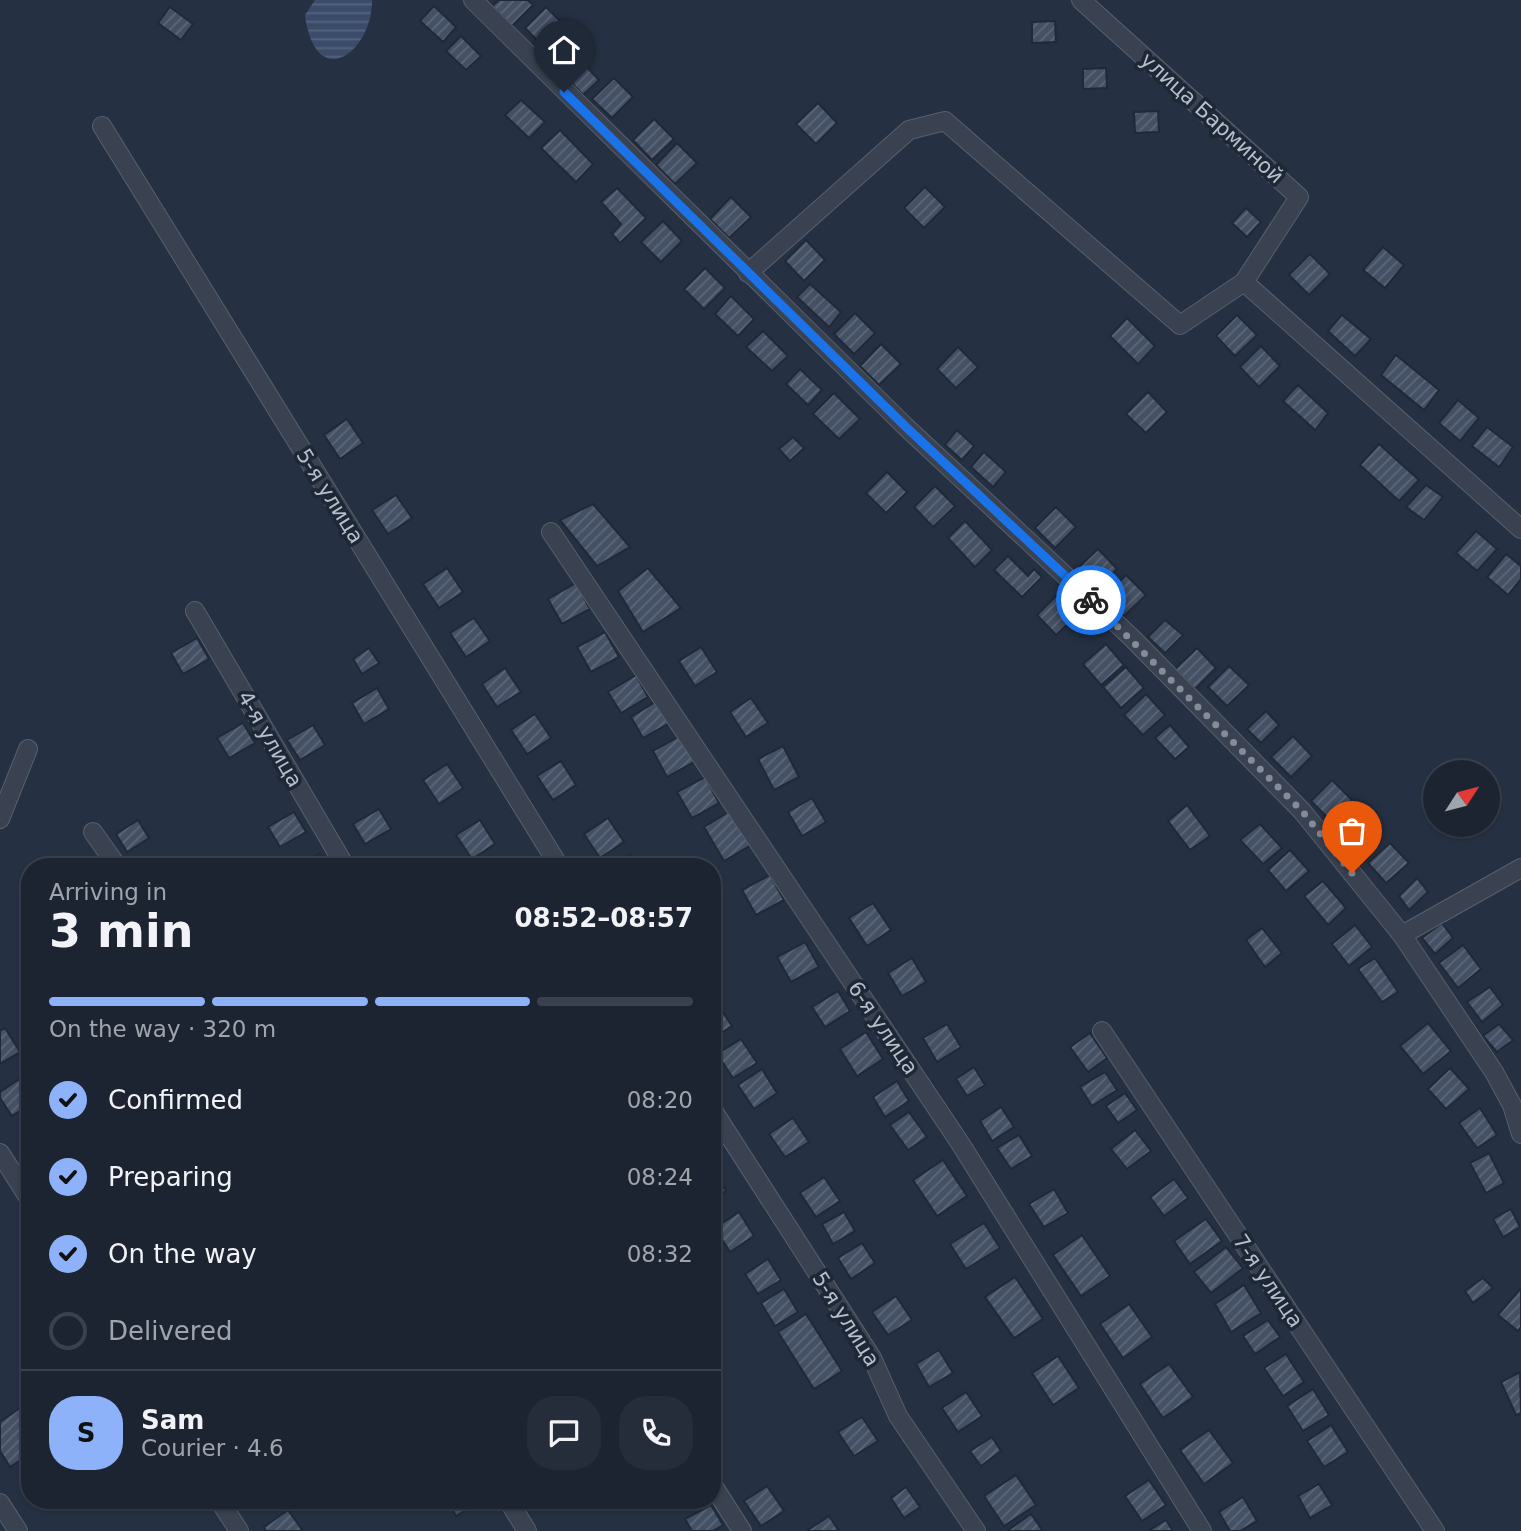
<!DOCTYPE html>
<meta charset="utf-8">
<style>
body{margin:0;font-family:"DejaVu Sans",sans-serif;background:#252c3a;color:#f1f3f6;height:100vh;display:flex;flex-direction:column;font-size:26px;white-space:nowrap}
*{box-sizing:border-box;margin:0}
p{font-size:23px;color:#a0a4ac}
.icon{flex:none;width:38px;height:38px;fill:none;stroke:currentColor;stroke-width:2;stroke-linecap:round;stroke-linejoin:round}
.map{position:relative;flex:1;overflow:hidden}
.side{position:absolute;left:21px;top:858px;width:700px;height:651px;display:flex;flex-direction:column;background:#1c2432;border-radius:28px;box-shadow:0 2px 5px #0004,0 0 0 2px #3a414d}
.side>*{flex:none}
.needle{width:46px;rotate:54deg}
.controls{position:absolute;left:1423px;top:760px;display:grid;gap:14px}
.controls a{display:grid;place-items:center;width:77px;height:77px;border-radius:50%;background:#1c2432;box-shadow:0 2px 5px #0004,0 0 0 2px #3a414d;font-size:35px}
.pin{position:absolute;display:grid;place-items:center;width:60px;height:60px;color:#fff;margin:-72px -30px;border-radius:50% 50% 50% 0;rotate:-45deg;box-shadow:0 0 7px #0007}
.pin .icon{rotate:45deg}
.courier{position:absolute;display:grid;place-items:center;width:70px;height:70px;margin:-35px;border:5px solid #1a73e8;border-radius:50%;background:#fff;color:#222;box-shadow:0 2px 9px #0007}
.headline em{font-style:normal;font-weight:700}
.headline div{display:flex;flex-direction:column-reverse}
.headline{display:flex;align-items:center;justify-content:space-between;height:119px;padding:0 28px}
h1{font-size:46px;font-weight:700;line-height:52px}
.bar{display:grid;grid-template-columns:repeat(4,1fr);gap:10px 7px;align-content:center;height:84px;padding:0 28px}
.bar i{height:9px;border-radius:5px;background:#3a414d}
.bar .active{background:#8db2fa}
.bar p{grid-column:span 4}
.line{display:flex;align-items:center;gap:18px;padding:0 28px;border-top:2px solid #3a414d}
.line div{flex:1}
.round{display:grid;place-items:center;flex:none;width:74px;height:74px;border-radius:28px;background:#252c3a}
ol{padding:0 28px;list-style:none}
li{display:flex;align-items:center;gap:21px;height:77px}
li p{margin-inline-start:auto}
li .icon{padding:7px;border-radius:50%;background:#8db2fa;color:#111;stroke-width:4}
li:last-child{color:#a0a4ac}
li i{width:38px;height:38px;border:4px solid #3a414d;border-radius:50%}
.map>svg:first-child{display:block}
</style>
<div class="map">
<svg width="1521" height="1531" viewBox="0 0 1521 1531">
<defs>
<pattern id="water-rules" width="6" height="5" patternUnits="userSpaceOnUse" patternTransform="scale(1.75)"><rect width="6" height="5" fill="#3b4c6b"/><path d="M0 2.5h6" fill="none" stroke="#55647f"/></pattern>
<pattern id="building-hatch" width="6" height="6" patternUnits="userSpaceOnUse" patternTransform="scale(1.75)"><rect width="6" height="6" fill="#445064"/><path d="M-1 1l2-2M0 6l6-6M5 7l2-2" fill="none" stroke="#5d6779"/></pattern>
</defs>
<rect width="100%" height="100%" fill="#253042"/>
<path fill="url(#water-rules)" d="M315,0H372C372,54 315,93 305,15Z"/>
<g fill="url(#building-hatch)" stroke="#202938" stroke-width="2">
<polygon points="499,0 528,0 533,5 512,26 492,6"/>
<polygon points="434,6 456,27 443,42 420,21"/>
<polygon points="170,7 193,24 181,40 158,23"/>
<polygon points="546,7 566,27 545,48 525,28"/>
<polygon points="1055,21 1056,42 1032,43 1032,22"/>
<polygon points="461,36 481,56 466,70 446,51"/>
<polygon points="580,60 599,80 583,95 564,75"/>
<polygon points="1106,68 1107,88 1083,89 1083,69"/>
<polygon points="614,78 633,97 612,118 592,99"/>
<polygon points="521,100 545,122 529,138 505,115"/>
<polygon points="818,103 837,123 816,144 796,124"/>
<polygon points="1158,111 1159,132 1135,133 1134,112"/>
<polygon points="654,119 674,139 652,160 633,140"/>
<polygon points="560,130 593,164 576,182 541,148"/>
<polygon points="677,143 697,163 675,184 656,165"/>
<polygon points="925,187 945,207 924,228 904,208"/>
<polygon points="617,188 646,218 620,243 612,234 621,224 601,202"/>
<polygon points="731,197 751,217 729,238 710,219"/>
<polygon points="1246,208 1261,222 1247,237 1232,223"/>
<polygon points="663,221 682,241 661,262 641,242"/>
<polygon points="806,240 825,260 804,281 785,261"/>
<polygon points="1383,247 1404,265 1385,288 1363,270"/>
<polygon points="1310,254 1330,274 1309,295 1289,275"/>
<polygon points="705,268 725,288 704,309 684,289"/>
<polygon points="810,284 841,312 829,327 797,297"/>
<polygon points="731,296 754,319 738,336 715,314"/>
<polygon points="855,313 875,333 854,354 834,334"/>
<polygon points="1237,315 1257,335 1235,356 1216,336"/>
<polygon points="1342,315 1371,339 1355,356 1328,331"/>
<polygon points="1127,318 1155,346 1138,364 1110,336"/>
<polygon points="763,331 788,356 772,371 746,347"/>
<polygon points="881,344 901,364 879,385 860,366"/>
<polygon points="1261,346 1280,366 1259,387 1240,367"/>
<polygon points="958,347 978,367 956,388 937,369"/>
<polygon points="1396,355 1439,390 1424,410 1381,375"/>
<polygon points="800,369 822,390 808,405 786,384"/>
<polygon points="1298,385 1328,413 1315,430 1283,401"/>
<polygon points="1148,392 1167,412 1146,433 1126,414"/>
<polygon points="834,393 860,419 839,439 813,414"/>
<polygon points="1458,400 1479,418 1460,441 1439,423"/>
<polygon points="347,419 363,443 340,459 324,435"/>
<polygon points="1487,427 1513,447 1499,467 1472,446"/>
<polygon points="957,430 974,446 962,460 945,445"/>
<polygon points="793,437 804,448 790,461 779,449"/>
<polygon points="1379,444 1419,480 1399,501 1360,465"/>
<polygon points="984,452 1006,472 993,487 971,467"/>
<polygon points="887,472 907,492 886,513 866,493"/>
<polygon points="1426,485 1443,497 1424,520 1406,507"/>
<polygon points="935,486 955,506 933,527 914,507"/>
<polygon points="396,495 412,518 388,534 372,510"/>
<polygon points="593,504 630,547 597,566 560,520"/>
<polygon points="1056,507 1076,527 1055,548 1035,528"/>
<polygon points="965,521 992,550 975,567 948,538"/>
<polygon points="1476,531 1497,549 1477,571 1456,553"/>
<polygon points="1098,549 1117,569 1096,590 1076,570"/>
<polygon points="1506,554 1521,566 1521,579 1508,595 1487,577"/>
<polygon points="1008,556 1028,576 1034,569 1042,577 1022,597 994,570"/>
<polygon points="447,568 463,592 439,608 423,584"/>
<polygon points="648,568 681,608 643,632 618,591"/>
<polygon points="1126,575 1146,595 1124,616 1105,597"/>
<polygon points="576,583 590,609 562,624 548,599"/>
<polygon points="1058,594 1078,614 1056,635 1037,615"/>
<polygon points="474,618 490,641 466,657 450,633"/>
<polygon points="1165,620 1183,635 1165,653 1148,637"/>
<polygon points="605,632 619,657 591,672 577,647"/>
<polygon points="197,638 209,659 183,674 171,653"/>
<polygon points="1106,644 1124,665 1101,685 1083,664"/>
<polygon points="701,647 717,672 695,686 679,661"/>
<polygon points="369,648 379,663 362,674 353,659"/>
<polygon points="1197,648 1216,668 1195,689 1175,669"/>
<polygon points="1229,666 1249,685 1227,706 1208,687"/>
<polygon points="1126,667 1144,688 1121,708 1103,687"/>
<polygon points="505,668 521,692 497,707 482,684"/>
<polygon points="636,675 648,697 621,713 608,692"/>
<polygon points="377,688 389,709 364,724 352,703"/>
<polygon points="1146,694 1165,715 1143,735 1124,715"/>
<polygon points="751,698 768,723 746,737 730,712"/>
<polygon points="660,699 673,721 643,738 631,717"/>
<polygon points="1266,711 1279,725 1261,743 1247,729"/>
<polygon points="535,714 551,738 527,754 511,730"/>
<polygon points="243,723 255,743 229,758 217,738"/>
<polygon points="313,725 325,745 300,760 287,740"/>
<polygon points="1170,725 1189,747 1175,759 1155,738"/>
<polygon points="680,736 694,762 667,777 653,751"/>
<polygon points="1293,736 1312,756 1291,777 1271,757"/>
<polygon points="783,746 799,777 774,790 758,759"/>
<polygon points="561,761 576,785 553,800 537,776"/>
<polygon points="447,764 463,788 439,804 423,780"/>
<polygon points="705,777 719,803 692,818 677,792"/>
<polygon points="1332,780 1352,800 1331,821 1311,801"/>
<polygon points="812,798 826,822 802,836 788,812"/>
<polygon points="1357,804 1376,824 1355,845 1336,825"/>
<polygon points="1187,805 1210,836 1190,850 1168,821"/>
<polygon points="379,809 391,829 365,844 353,824"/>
<polygon points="730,811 751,845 724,861 704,827"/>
<polygon points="294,812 306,832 280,847 268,827"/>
<polygon points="608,818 624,842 600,858 584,834"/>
<polygon points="138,820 149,838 127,852 116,834"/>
<polygon points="480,820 495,844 472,859 456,835"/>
<polygon points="1260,824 1282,848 1263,864 1240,840"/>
<polygon points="1390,843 1409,863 1386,883 1368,863"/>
<polygon points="1290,850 1309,871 1286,891 1268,870"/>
<polygon points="319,854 326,866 297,866"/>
<polygon points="630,854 638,866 611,866"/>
<polygon points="770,875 784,900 756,915 742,890"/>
<polygon points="1417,878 1428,892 1409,910 1399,896"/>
<polygon points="1323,881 1346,908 1328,925 1304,896"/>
<polygon points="873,903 891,930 867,946 849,918"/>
<polygon points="1442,923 1453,938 1435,954 1422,938"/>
<polygon points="1355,925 1372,947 1349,966 1332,944"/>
<polygon points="1262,928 1282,953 1265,967 1246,940"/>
<polygon points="805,942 819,967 791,982 777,957"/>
<polygon points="1463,945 1481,969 1458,988 1439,963"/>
<polygon points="912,958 926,982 902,996 888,973"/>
<polygon points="1375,958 1398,992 1382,1002 1358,969"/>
<polygon points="1490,987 1503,1005 1482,1022 1467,1002"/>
<polygon points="838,991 850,1011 825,1027 812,1007"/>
<polygon points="716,1002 732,1026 712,1039 712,1005"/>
<polygon points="1428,1023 1451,1051 1423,1074 1400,1046"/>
<polygon points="947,1024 961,1047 937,1062 923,1038"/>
<polygon points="1499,1024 1513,1040 1497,1052 1483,1036"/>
<polygon points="5,1028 20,1052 0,1064 0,1031"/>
<polygon points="866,1032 883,1059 857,1076 840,1049"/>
<polygon points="1090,1033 1107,1058 1088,1072 1070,1047"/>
<polygon points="741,1039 757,1063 733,1078 717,1054"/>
<polygon points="974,1067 985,1085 967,1096 956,1079"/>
<polygon points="1450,1068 1469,1089 1446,1109 1428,1089"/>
<polygon points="762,1069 777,1093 754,1109 738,1085"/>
<polygon points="30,1072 30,1104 12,1116 0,1098 0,1092"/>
<polygon points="1105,1072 1117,1090 1092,1106 1080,1087"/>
<polygon points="897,1081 909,1101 885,1117 873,1097"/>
<polygon points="1125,1093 1137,1110 1118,1123 1106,1106"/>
<polygon points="1001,1107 1014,1127 992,1141 980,1121"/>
<polygon points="1480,1108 1497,1135 1477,1148 1459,1123"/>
<polygon points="909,1112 927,1137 908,1150 890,1125"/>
<polygon points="793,1118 809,1142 785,1157 769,1134"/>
<polygon points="1135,1130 1151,1151 1127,1169 1111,1149"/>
<polygon points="1019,1135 1032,1156 1011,1169 997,1148"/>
<polygon points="1489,1153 1504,1183 1486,1193 1470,1163"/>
<polygon points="943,1160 967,1196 937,1216 913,1180"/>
<polygon points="712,1171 726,1191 712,1200"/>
<polygon points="824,1177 840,1201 816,1217 800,1193"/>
<polygon points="1174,1179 1188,1198 1164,1216 1150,1197"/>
<polygon points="1054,1189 1068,1213 1044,1227 1029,1204"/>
<polygon points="1511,1209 1520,1227 1503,1237 1493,1219"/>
<polygon points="739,1212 754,1236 730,1252 715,1228"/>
<polygon points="844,1212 855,1231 833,1244 822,1224"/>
<polygon points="1206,1219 1222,1241 1190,1264 1174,1241"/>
<polygon points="984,1223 1000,1248 966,1269 950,1244"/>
<polygon points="1082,1235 1110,1276 1081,1296 1053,1255"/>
<polygon points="862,1243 875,1263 851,1279 838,1258"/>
<polygon points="1226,1247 1243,1268 1211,1293 1194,1272"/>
<polygon points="30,1255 30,1279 21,1261"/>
<polygon points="768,1259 781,1280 758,1294 745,1274"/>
<polygon points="1015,1277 1043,1319 1014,1338 985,1297"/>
<polygon points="1483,1278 1493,1288 1473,1303 1465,1291"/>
<polygon points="1244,1285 1261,1313 1231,1332 1215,1304"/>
<polygon points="1521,1288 1521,1327 1518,1331 1498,1315"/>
<polygon points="784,1289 798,1312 775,1326 761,1303"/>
<polygon points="896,1296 912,1320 888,1335 872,1312"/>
<polygon points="1129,1304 1152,1337 1123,1358 1100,1324"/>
<polygon points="806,1314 842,1371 814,1389 778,1332"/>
<polygon points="1268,1320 1280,1337 1255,1354 1243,1336"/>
<polygon points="939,1350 953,1373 929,1387 916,1364"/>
<polygon points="1286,1354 1304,1382 1283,1396 1264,1368"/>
<polygon points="1058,1356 1079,1388 1053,1405 1032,1373"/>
<polygon points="1169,1364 1193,1397 1163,1418 1140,1384"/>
<polygon points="1520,1372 1521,1413 1516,1415 1501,1382"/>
<polygon points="1313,1389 1329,1415 1303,1431 1287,1406"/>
<polygon points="966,1392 982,1416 958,1432 942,1408"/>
<polygon points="23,1406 30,1416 30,1454 10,1467 0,1451 0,1422"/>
<polygon points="862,1417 878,1441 854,1456 838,1432"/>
<polygon points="1331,1425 1348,1452 1324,1467 1307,1441"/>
<polygon points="1209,1430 1233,1463 1204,1484 1180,1450"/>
<polygon points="992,1437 1001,1451 981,1466 970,1451"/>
<polygon points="1016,1475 1036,1505 1004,1526 984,1496"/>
<polygon points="1149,1480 1166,1505 1142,1521 1125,1496"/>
<polygon points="1319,1484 1332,1505 1310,1518 1298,1496"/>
<polygon points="767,1486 784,1511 761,1526 744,1501"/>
<polygon points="906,1487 920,1507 904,1518 891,1498"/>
<polygon points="1243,1497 1257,1521 1240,1531 1230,1531 1219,1512"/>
<polygon points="447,1500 478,1500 479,1502 456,1516"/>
<polygon points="711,1505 723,1525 713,1531 692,1531 685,1519"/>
<polygon points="288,1510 303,1531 266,1531 264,1527"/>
<polygon points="1031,1514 1043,1531 1007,1531"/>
<polygon points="829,1516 839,1531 808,1531 808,1530"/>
<polygon points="1166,1520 1173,1531 1148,1531"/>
</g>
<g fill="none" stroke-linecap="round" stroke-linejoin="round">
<g stroke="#57606e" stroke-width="20">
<g id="minor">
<polyline points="473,0 906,427 1131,637 1302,811 1402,935 1494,1072 1512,1105 1521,1134"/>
<polyline points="102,126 559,866"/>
<polyline points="748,273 909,130 945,121 1180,325 1244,282 1299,197 1081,0"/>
<polyline points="1244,282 1521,529"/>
<polyline points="551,532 960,1143 1202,1531"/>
<polyline points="195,611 345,866"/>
<polyline points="0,819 28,749"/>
<polyline points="93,832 117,866"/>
<polyline points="1402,935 1521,868"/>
<polyline points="1102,1031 1435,1531"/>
<polyline points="712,1109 872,1358 898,1416 976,1531"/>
<polyline points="0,1153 30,1200"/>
<polyline points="712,1484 742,1531"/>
<polyline points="219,1500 239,1531"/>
<polyline points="508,1500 527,1531"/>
<polyline points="0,1503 18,1531"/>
</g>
</g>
<use href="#minor" stroke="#3a4251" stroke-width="18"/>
</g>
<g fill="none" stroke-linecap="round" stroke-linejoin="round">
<polyline stroke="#838c9b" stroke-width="7" stroke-dasharray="0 12.6" points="1091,600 1302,811 1352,873"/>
<polyline stroke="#1a73e8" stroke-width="9" points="564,92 906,427 1091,600"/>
</g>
<g text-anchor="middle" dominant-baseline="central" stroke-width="7" stroke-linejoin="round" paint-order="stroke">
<g font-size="21" fill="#b6becb" stroke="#1e2736">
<text transform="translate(1212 118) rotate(42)">улица Барминой</text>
<text transform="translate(330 496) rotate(58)">5-я улица</text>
<text transform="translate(270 739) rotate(60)">4-я улица</text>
<text transform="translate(883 1028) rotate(56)">6-я улица</text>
<text transform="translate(1268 1281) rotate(56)">7-я улица</text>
<text transform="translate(846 1319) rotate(58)">5-я улица</text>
</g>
</g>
</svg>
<div class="controls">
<a><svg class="needle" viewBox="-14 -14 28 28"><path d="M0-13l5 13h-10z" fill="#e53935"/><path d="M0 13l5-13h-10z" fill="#a0a4ac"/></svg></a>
</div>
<div class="pin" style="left:1352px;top:873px;background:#ea580c"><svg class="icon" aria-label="bag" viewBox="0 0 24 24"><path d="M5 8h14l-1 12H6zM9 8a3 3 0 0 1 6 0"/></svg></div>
<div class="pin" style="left:564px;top:92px;background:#1f2937"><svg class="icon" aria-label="home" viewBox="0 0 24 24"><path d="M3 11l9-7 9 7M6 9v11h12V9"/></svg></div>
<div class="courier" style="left:1091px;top:600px"><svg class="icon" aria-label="bike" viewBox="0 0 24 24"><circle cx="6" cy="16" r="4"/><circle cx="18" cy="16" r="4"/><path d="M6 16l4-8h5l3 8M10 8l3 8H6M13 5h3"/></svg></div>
<section class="side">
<div class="headline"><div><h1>3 min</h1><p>Arriving in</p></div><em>08:52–08:57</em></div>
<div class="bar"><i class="active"></i><i class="active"></i><i class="active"></i><i></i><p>On the way · 320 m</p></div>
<ol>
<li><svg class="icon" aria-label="check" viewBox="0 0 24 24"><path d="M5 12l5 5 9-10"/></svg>Confirmed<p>08:20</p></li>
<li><svg class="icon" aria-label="check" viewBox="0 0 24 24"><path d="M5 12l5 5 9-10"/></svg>Preparing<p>08:24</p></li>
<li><svg class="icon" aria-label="check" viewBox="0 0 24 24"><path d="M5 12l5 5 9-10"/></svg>On the way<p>08:32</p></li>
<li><i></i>Delivered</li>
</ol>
<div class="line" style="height:126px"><b class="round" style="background:#8db2fa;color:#111">S</b><div><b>Sam</b><p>Courier · 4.6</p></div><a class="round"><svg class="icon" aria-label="chat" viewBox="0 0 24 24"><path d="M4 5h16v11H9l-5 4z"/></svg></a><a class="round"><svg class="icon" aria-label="phone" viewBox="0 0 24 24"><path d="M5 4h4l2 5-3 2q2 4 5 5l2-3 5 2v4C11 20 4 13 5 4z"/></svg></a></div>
</section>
</div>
